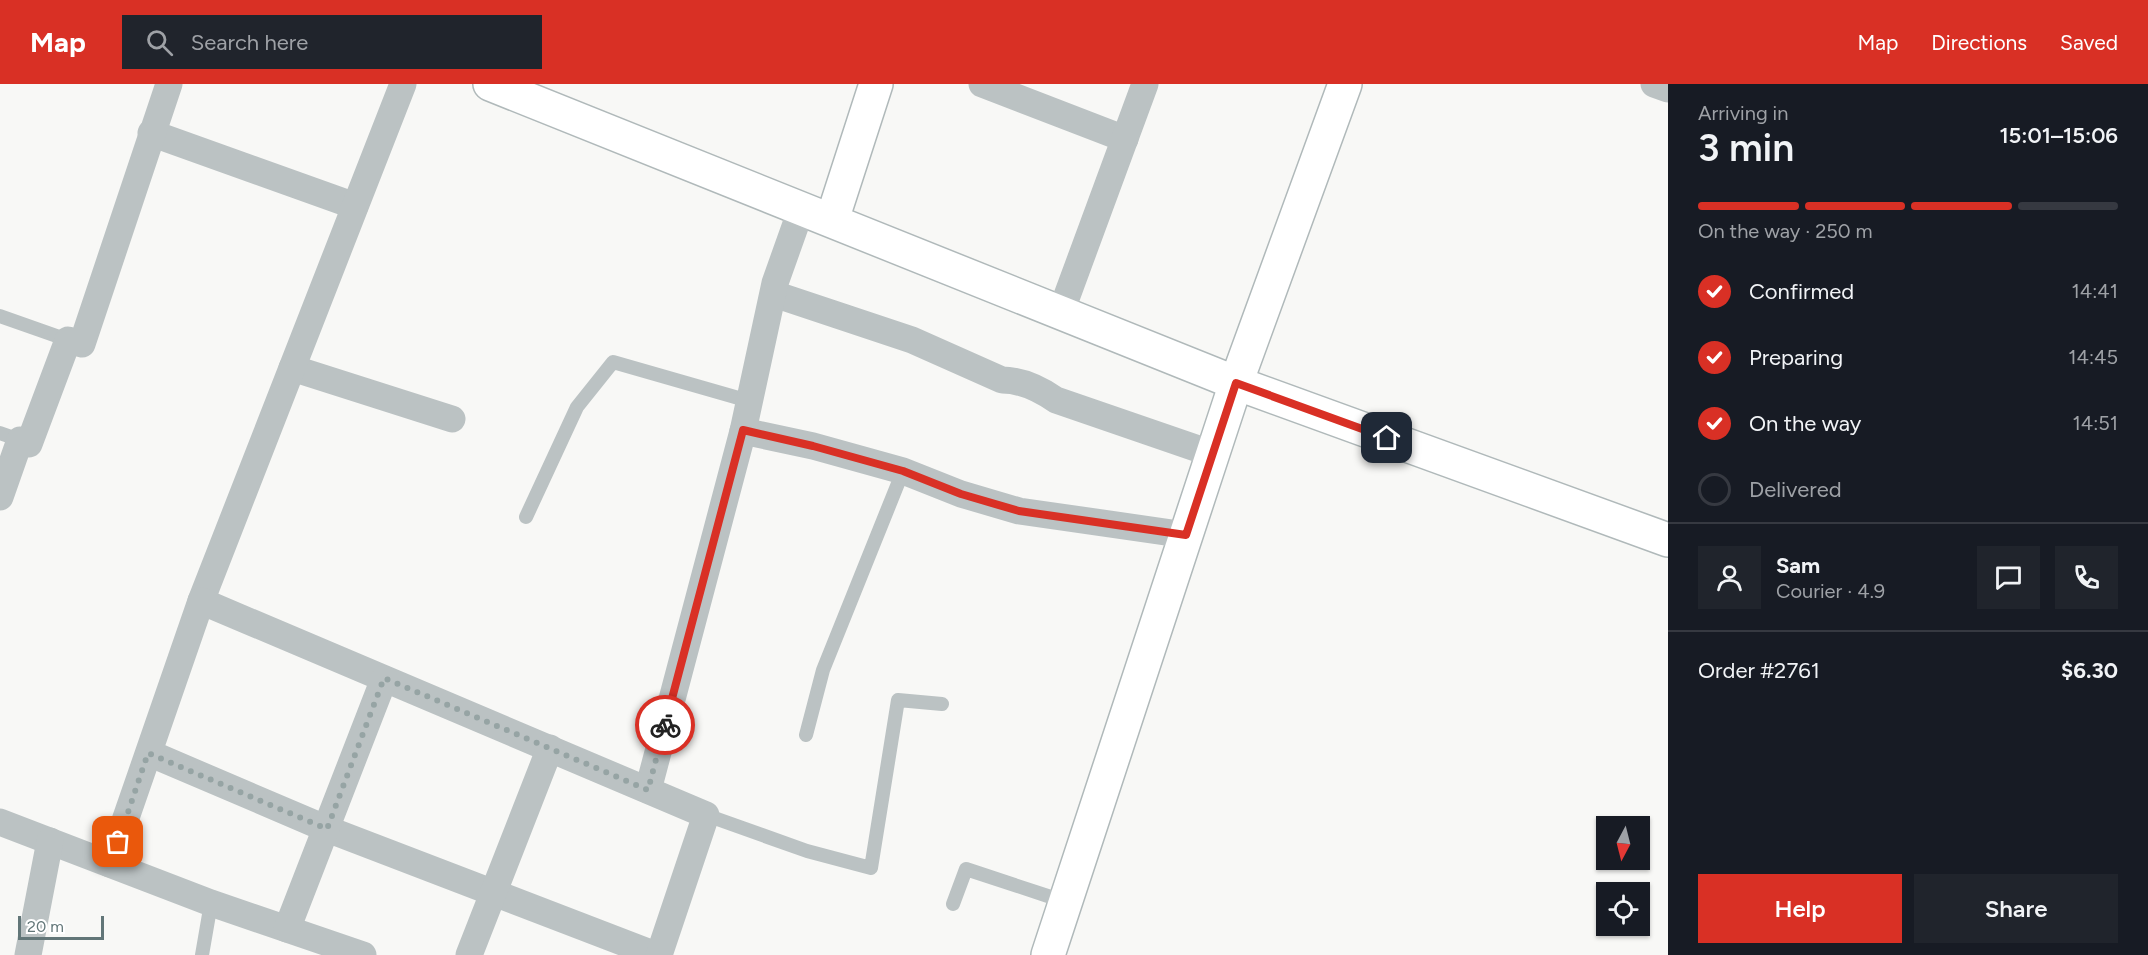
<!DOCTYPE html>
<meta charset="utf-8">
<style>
body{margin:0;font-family:Figtree,sans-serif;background:#20242c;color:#f1f3f6;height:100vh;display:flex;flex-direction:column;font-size:22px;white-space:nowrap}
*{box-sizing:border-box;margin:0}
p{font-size:20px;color:#9ea1a6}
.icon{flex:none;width:33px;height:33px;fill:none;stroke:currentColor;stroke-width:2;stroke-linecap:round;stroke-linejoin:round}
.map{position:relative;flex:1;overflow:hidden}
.panel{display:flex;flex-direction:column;background:#171b24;width:480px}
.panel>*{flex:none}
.needle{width:39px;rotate:187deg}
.buttons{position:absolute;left:1596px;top:732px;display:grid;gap:12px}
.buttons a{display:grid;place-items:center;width:54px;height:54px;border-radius:0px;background:#171b24;box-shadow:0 2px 4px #0004;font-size:30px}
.scale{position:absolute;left:18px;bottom:15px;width:86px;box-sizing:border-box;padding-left:6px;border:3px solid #627678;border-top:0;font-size:16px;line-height:21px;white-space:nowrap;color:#627678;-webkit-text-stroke:4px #fff;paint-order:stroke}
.pin{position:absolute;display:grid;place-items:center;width:51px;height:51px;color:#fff;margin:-26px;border-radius:12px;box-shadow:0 3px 9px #0006}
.courier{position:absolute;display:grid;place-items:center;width:60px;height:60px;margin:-30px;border:4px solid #d93025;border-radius:50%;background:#fff;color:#222;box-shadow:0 2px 8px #0007}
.overview em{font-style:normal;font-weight:600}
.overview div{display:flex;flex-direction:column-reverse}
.overview{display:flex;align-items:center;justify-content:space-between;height:102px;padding:0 30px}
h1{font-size:39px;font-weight:600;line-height:45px}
.bar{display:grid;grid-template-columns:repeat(4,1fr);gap:9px 6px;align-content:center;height:72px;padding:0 30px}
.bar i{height:8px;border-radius:4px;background:#363941}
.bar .selected{background:#d93025}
.bar p{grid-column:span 4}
.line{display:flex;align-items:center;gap:15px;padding:0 30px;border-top:2px solid #363941}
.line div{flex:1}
.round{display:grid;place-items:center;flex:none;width:63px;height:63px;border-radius:0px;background:#20242c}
ol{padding:0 30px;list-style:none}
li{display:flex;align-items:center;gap:18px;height:66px}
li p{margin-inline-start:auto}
li .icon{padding:6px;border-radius:50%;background:#d93025;color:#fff;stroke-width:4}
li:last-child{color:#9ea1a6}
li i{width:33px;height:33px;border:3px solid #363941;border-radius:50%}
.cta{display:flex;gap:12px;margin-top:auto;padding:12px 30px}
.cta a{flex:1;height:69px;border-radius:0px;background:#d93025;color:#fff;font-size:24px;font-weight:600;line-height:69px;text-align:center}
.cta a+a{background:#20242c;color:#f1f3f6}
header{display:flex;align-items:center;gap:36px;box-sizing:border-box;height:84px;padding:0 30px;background:#d93025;color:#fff}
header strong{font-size:28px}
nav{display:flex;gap:33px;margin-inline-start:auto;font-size:21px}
.search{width:420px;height:54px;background:#20242c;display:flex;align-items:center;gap:15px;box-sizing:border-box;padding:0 21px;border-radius:0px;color:#9ea1a6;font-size:22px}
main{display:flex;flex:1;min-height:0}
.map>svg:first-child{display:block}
</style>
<header>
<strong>Map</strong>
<div class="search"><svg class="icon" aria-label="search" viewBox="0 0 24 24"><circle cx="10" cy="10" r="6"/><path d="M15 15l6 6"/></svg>Search here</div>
<nav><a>Map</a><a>Directions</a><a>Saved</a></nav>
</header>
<main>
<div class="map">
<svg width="1668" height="871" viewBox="0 0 1668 871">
<rect width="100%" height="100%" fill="#f8f8f6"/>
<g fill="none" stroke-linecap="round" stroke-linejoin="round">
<g stroke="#b0b9ba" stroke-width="36">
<g id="secondary">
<polyline points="490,0 1236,299 1668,456"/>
<polyline points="832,136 876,0"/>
<polyline points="1048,871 1236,299 1345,0"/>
</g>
</g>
<g stroke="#bbc2c3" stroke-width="14">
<polyline points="0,232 68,256"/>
<polyline points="0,349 20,356"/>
<polyline points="526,433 577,323 613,278 749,317"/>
<polyline points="806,651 823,586 903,387"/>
<polyline points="706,731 807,767 871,784 898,616 942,620"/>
<polyline points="953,820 966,785 1066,818"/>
<polyline points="202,871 211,819"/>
</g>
<g stroke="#bbc2c3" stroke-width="27">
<polyline points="982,0 1125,55"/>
<polyline points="1654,0 1668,5"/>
<polyline points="151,49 355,122"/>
<path d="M774,210L912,256L1002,296C1021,296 1040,305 1056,316L1213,370"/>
<polyline points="1061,228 1145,0"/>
<polyline points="292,284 452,335"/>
<polyline points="743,347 813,362 903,387 961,410 1019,427 1186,451"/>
<polyline points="0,413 20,356 29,360 68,256 82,260 169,0"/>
<polyline points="201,517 403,0"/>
<polyline points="149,669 327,745 656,871"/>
<polyline points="648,706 743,347 775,199 802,123"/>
<polyline points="0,738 211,819 363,871"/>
<polyline points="110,780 201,517 706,731 659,871"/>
<polyline points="287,845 384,595"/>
<polyline points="28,871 50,757"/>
<polyline points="469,871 550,664"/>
</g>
<use href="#secondary" stroke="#fff" stroke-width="33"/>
</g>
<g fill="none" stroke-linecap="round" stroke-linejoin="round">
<polyline stroke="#96a4a4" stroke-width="6" stroke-dasharray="0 10.8" points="118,758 148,669 327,745 384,594 648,706 665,641"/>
<polyline stroke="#d93025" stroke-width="8" points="665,641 743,346 813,362 903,387 961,410 1019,427 1186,451 1236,299 1387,354"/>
</g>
</svg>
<div class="buttons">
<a><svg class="needle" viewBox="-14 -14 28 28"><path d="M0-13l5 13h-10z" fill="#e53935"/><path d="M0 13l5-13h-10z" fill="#9ea1a6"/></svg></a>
<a><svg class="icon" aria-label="locate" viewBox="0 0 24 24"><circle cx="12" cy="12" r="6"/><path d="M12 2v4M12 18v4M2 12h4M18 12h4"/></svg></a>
</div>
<div class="scale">20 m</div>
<div class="pin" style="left:118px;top:758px;background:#ea580c"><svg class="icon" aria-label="bag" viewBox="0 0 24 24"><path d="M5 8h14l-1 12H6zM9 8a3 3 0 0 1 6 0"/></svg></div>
<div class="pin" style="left:1387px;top:354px;background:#1f2937"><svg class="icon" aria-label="home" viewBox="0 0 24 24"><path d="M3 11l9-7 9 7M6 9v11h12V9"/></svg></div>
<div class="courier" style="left:665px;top:641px"><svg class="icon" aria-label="bike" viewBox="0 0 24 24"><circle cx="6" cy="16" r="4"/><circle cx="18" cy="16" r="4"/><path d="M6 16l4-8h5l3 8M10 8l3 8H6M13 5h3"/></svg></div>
</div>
<section class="panel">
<div class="overview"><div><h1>3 min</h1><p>Arriving in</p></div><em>15:01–15:06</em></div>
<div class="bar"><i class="selected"></i><i class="selected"></i><i class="selected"></i><i></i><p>On the way · 250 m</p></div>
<ol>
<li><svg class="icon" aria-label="check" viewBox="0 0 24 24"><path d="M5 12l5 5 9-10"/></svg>Confirmed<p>14:41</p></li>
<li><svg class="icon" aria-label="check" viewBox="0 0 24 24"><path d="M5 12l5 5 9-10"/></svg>Preparing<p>14:45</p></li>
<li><svg class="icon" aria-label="check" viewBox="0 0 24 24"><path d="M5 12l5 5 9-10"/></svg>On the way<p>14:51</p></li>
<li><i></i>Delivered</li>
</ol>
<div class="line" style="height:108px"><a class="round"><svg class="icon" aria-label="person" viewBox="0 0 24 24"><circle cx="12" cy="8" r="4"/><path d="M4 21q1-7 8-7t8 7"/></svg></a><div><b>Sam</b><p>Courier · 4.9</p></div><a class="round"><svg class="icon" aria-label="chat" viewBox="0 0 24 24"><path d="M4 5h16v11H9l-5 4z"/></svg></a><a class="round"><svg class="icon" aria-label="phone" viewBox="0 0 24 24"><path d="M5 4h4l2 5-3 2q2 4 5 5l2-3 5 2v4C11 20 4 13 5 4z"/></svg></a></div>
<div class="line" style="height:78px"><div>Order #2761</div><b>$6.30</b></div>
<div class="cta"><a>Help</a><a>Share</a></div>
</section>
</main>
